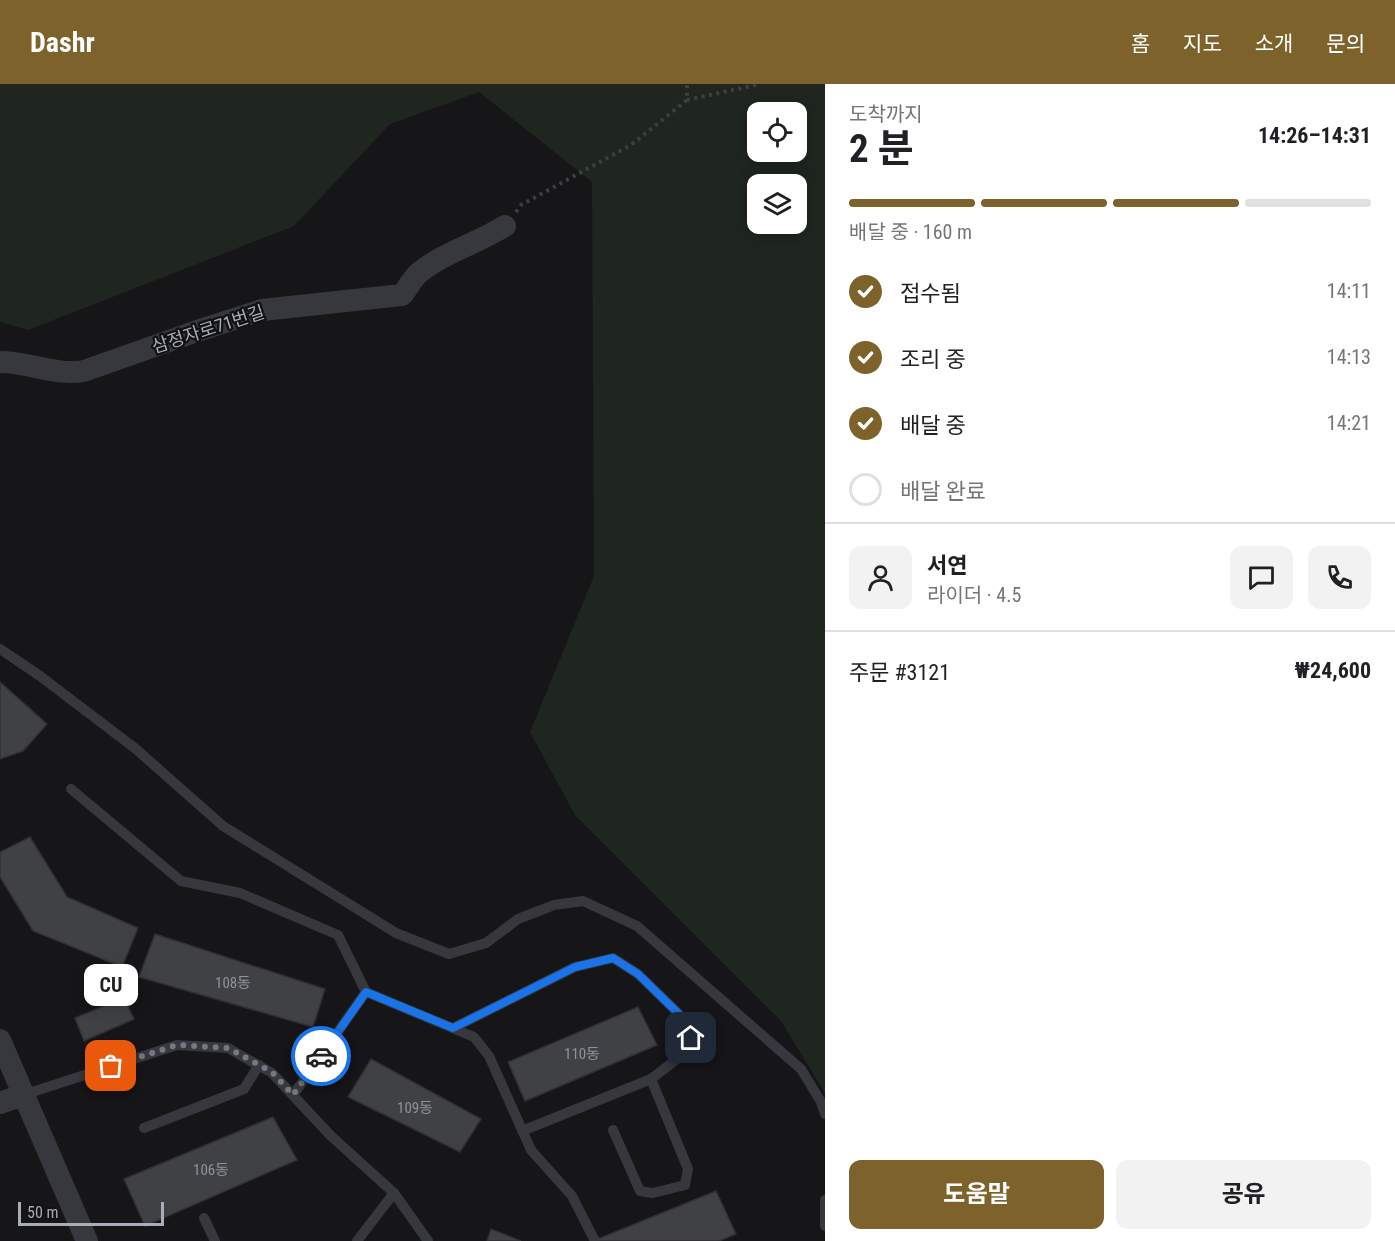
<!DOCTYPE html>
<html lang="ko">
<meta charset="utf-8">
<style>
body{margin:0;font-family:"Roboto Condensed","Noto Sans KR",sans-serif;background:#f2f2f2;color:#202124;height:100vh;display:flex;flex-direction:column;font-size:22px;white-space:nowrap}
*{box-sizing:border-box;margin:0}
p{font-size:20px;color:#757577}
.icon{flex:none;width:33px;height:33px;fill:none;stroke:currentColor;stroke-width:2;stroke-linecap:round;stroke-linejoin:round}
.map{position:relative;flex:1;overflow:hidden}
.side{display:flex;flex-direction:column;background:#fff;width:570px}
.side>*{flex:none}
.tools{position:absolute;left:747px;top:18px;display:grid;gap:12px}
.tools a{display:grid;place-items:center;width:60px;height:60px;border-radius:12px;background:#fff;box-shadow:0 3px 15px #0003;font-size:30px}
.scale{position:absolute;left:18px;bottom:15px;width:146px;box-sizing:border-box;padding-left:6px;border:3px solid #a8adb8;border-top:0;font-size:16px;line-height:21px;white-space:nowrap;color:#a8adb8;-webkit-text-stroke:4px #111113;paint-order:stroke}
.pin{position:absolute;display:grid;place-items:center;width:51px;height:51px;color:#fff;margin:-26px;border-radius:12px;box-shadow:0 3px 9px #0006}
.courier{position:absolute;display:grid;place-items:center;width:60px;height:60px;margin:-30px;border:4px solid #1a73e8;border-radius:50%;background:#fff;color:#222;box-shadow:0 2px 8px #0007}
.bubble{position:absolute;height:42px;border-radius:12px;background:#fff;box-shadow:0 3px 15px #0003;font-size:20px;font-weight:700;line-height:42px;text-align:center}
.head em{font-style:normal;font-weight:700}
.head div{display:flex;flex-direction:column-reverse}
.head{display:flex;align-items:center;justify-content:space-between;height:102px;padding:0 24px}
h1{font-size:39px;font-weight:700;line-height:45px}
.bar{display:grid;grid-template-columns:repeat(4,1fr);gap:9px 6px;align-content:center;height:72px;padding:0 24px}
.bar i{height:8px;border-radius:4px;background:#e0e0e0}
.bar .active{background:#7e622b}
.bar p{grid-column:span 4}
.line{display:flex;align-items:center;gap:15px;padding:0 24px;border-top:2px solid #e0e0e0}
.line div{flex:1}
.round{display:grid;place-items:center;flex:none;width:63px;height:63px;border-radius:12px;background:#f2f2f2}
ol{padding:0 24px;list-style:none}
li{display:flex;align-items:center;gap:18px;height:66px}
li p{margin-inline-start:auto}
li .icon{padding:6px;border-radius:50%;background:#7e622b;color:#fff;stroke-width:4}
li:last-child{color:#757577}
li i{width:33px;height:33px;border:3px solid #e0e0e0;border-radius:50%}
.button{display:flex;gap:12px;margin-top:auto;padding:12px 24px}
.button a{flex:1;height:69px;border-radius:12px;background:#7e622b;color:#fff;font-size:24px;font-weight:700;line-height:69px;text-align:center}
.button a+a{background:#f2f2f2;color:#202124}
header{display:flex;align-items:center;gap:36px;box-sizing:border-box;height:84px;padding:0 30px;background:#7e622b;color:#fff}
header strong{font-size:28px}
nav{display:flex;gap:33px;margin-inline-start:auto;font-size:21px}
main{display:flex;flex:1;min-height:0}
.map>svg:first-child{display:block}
</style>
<header>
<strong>Dashr</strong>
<nav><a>홈</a><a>지도</a><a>소개</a><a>문의</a></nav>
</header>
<main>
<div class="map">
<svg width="825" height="1157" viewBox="0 0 825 1157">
<rect width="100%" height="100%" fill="#161618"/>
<path fill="#1e261f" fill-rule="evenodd" d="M0,0H825V1009L781,937L575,731L530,648L594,492L592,98L479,8L390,40L294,142L28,246L0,238ZM758,28H796V68H758ZM758,100H796V140H758Z"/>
<g fill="#404145" stroke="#303034" stroke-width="1.5">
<polygon points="0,598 47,640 23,667 0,675"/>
<polygon points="30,753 67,813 138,844 122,883 33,847 0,793 0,768"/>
<polygon points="155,850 325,905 313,943 139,893"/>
<polygon points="124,914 134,935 84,957 75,934"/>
<polygon points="638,923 657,961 525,1017 508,978"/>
<polygon points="371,975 481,1035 460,1068 348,1013"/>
<polygon points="273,1033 297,1076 145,1142 124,1095"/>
<polygon points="716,1107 736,1150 719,1157 593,1157"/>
<polygon points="491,1145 521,1157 487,1157"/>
</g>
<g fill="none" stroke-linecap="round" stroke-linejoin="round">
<g stroke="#3d3f44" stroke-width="4" stroke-dasharray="3 4.5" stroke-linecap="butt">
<polyline points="687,16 760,0"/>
<polyline points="516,128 521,121 631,61 687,16 687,0"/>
</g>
<g stroke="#37383d" stroke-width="10">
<polyline points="0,565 40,592 136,665 223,742 396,849 449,870 486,859 518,835 554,821 583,817 637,842 801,985 821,1018 825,1030"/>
<polyline points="71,705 181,797 240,809 338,851 366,908"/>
<polyline points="453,944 575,883 613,874 638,890 679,930 691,954 681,972 651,995 522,1047"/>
<polyline points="23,1011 177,961 228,964 272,989 331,1052 394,1109 428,1157"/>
<polyline points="293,1011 366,908 474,953 489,972 531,1066 572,1112 595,1157"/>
<polyline points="144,1044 244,1005 259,981"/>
<polyline points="613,1046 640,1107 653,1109 685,1101 688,1085 651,995"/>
<polyline points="825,1116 825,1142"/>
<polyline points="204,1134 215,1157"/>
<polyline points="357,1157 394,1109"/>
</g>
<g stroke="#37383d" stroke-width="22">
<path d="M0,278C29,278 56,292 84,287L197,247L262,226L402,211C408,204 413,193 420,188C445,168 478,159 505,142"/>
<polyline points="0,956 87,1157"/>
<polyline points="0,1019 23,1011"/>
</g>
</g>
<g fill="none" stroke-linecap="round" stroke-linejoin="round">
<polyline stroke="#757880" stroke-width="6" stroke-dasharray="0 10.8" points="111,982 177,961 228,964 272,988 293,1011 321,972"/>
<polyline stroke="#1a73e8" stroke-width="8" points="321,972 366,908 453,944 575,883 613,874 638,890 679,930 691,954"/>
</g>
<g text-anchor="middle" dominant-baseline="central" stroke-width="4.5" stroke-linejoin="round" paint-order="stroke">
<g font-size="15" fill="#8e929b">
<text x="233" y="899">108동</text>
<text x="582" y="970">110동</text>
<text x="415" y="1024">109동</text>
<text x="211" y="1086">106동</text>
</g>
<g font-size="18" fill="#a8adb8" stroke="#111113">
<text transform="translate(208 245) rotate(-18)">삼정자로71번길</text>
</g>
</g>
</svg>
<div class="tools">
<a><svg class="icon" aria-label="locate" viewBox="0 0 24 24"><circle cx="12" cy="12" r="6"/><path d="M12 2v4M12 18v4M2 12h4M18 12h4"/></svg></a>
<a><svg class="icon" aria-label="layers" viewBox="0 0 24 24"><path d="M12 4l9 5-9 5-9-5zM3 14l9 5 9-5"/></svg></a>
</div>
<div class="scale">50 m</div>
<div class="pin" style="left:111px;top:982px;background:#ea580c"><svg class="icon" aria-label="bag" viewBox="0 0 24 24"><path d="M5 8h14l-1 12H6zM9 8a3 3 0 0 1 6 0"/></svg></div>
<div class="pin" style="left:691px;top:954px;background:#1f2937"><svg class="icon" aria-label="home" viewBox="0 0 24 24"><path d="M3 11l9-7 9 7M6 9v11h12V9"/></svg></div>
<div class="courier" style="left:321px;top:972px"><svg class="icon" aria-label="car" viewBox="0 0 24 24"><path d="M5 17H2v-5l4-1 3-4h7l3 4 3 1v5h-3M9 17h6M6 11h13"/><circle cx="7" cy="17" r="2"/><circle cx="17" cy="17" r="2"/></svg></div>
<div class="bubble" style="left:84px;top:880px;width:54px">CU</div>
</div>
<section class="side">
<div class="head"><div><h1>2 분</h1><p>도착까지</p></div><em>14:26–14:31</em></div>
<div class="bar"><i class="active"></i><i class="active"></i><i class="active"></i><i></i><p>배달 중 · 160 m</p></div>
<ol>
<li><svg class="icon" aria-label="check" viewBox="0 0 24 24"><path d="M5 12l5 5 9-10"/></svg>접수됨<p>14:11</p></li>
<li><svg class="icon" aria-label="check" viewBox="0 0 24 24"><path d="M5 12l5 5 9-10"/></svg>조리 중<p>14:13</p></li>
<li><svg class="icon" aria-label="check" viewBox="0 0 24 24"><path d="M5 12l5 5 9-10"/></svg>배달 중<p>14:21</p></li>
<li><i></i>배달 완료</li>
</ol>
<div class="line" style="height:108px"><a class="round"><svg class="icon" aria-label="person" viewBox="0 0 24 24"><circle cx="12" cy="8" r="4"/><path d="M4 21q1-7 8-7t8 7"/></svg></a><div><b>서연</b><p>라이더 · 4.5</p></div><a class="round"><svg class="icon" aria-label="chat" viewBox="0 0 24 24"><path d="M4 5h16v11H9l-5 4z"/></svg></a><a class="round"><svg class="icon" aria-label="phone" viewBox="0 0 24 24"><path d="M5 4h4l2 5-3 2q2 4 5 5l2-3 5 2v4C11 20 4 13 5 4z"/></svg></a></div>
<div class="line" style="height:78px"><div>주문 #3121</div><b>₩24,600</b></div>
<div class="button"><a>도움말</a><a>공유</a></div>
</section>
</main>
